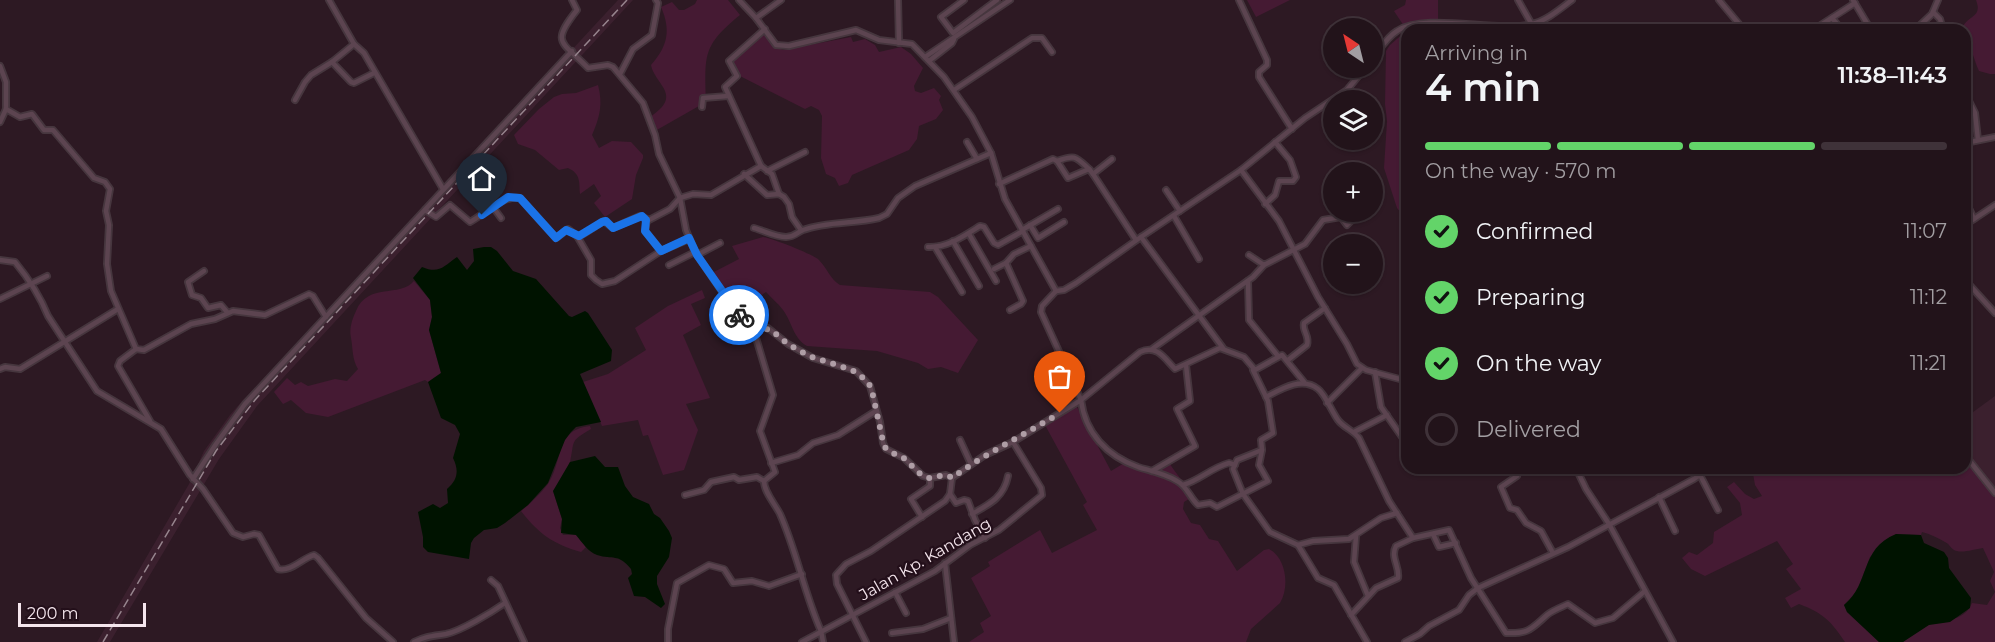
<!DOCTYPE html>
<meta charset="utf-8">
<style>
body{margin:0;font-family:Montserrat,sans-serif;background:#2a1c23;color:#f1f3f6;height:100vh;display:flex;flex-direction:column;font-size:22px;white-space:nowrap}
*{box-sizing:border-box;margin:0}
p{font-size:20px;color:#a29ea2}
.icon{flex:none;width:33px;height:33px;fill:none;stroke:currentColor;stroke-width:2;stroke-linecap:round;stroke-linejoin:round}
.map{position:relative;flex:1;overflow:hidden}
.panel{position:absolute;left:1401px;top:24px;width:570px;height:450px;display:flex;flex-direction:column;background:#22131a;border-radius:18px;box-shadow:0 2px 4px #0004,0 0 0 2px #3f3239}
.panel>*{flex:none}
.needle{width:39px;rotate:325deg}
.controls{position:absolute;left:1323px;top:18px;display:grid;gap:12px}
.controls a{display:grid;place-items:center;width:60px;height:60px;border-radius:50%;background:#22131a;box-shadow:0 2px 4px #0004,0 0 0 2px #3f3239;font-size:30px}
.scale{position:absolute;left:18px;bottom:15px;width:128px;box-sizing:border-box;padding-left:6px;border:3px solid #f5e6ed;border-top:0;font-size:16px;line-height:21px;white-space:nowrap;color:#f5e6ed;-webkit-text-stroke:4px #230f1a;paint-order:stroke}
.pin{position:absolute;display:grid;place-items:center;width:51px;height:51px;color:#fff;margin:-62px -26px;border-radius:50% 50% 50% 0;rotate:-45deg;box-shadow:0 0 6px #0007}
.pin .icon{rotate:45deg}
.courier{position:absolute;display:grid;place-items:center;width:60px;height:60px;margin:-30px;border:4px solid #1a73e8;border-radius:50%;background:#fff;color:#222;box-shadow:0 2px 8px #0007}
.summary em{font-style:normal;font-weight:600}
.summary div{display:flex;flex-direction:column-reverse}
.summary{display:flex;align-items:center;justify-content:space-between;height:102px;padding:0 24px}
h1{font-size:39px;font-weight:600;line-height:45px}
.bar{display:grid;grid-template-columns:repeat(4,1fr);gap:9px 6px;align-content:center;height:72px;padding:0 24px}
.bar i{height:8px;border-radius:4px;background:#3f3239}
.bar .current{background:#63d469}
.bar p{grid-column:span 4}
ol{padding:0 24px;list-style:none}
li{display:flex;align-items:center;gap:18px;height:66px}
li p{margin-inline-start:auto}
li .icon{padding:6px;border-radius:50%;background:#63d469;color:#111;stroke-width:4}
li:last-child{color:#a29ea2}
li i{width:33px;height:33px;border:3px solid #3f3239;border-radius:50%}
.map>svg:first-child{display:block}
</style>
<div class="map">
<svg width="1995" height="642" viewBox="0 0 1995 642">
<rect width="100%" height="100%" fill="#2d1923"/>
<g fill="#3b202e">
<polygon points="618,0 633,0 257,406 219,459 110,642 97,642 189,484 204,451 230,415 243,400 267,379"/>
<polygon points="1995,396 1995,489 1965,451 1965,418"/>
</g>
<g fill="#451a33">
<path d="M697,0H728L740,15C702,46 705,55 706,102L655,131L650,117C684,95 655,85 651,65C668,46 671,30 661,7L672,2L679,10H684L695,4Z"/>
<polygon points="1247,0 1290,0 1256,17"/>
<polygon points="1406,0 1438,0 1438,22 1404,26 1394,11 1405,5"/>
<path d="M1976,0H1995V74H1990L1979,71C1974,61 1972,47 1965,39V30H1961C1968,14 1983,18 1976,0Z"/>
<polygon points="1405,32 1407,40 1407,220 1397,208 1384,168 1387,121 1385,104 1386,51 1390,45"/>
<polygon points="763,34 773,46 783,50 851,37 853,42 865,39 875,45 879,52 901,47 911,54 923,68 914,86 915,91 921,93 934,88 941,96 939,100 943,110 936,119 919,126 917,139 909,150 852,175 848,183 839,186 835,178 826,174 821,158 822,116 819,110 811,106 805,109 738,75 730,61"/>
<path d="M598,85C603,104 600,117 592,135L599,148L612,141L631,142L643,155V158L636,175L632,199L605,217L594,203L601,196L594,184L580,194C579,182 581,174 568,168L559,170L535,150L518,144L514,135L539,109L554,97L562,94L576,93Z"/>
<path d="M763,237C769,237 815,255 819,260C827,268 830,279 840,285L930,292L938,297L978,340L958,373L941,367L928,369L918,363L877,351L807,346C793,338 792,322 783,310C778,303 771,298 766,292L746,306L740,316L729,306L708,275L739,259L732,246Z"/>
<path d="M414,281L430,300L432,317L429,330L441,373L428,382L425,380L328,417L306,413L291,400L283,404L274,392L287,378L295,385L301,382L308,386L335,379L347,381L358,369C352,359 353,349 351,338C349,328 352,320 356,311C368,282 400,298 414,281Z"/>
<polygon points="702,290 705,298 691,304 701,325 683,335 710,398 686,404 698,430 684,470 663,475 648,435 643,436 638,420 602,426 583,382 608,374 646,350 635,328 668,306"/>
<path d="M1077,407L1111,471L1126,462L1152,469L1169,462C1176,475 1186,483 1192,497L1184,502L1183,509L1191,523L1200,525L1209,539L1218,541L1237,571L1264,550L1269,549C1286,558 1290,586 1280,603L1251,629L1246,642H969L984,632L980,623L991,616L971,578L990,566L988,562L1040,530L1052,553L1097,530L1083,505L1087,502L1045,425Z"/>
<path d="M590,426L591,429C569,442 575,440 570,462C567,473 560,483 553,491L562,519L560,528L563,535H576L586,547L581,552C553,544 539,534 521,511C530,504 541,493 548,484C564,460 554,430 590,426Z"/>
<path d="M1965,451L1995,489V642H1903C1909,636 1919,629 1927,625C1942,619 1964,623 1972,603L1987,605L1995,592L1990,581L1994,572L1983,548C1975,549 1964,553 1957,551C1951,550 1950,544 1945,542C1938,538 1930,534 1922,532L1921,535L1896,534L1870,557L1857,591L1844,605L1847,612L1879,642H1845C1831,621 1823,613 1799,604L1791,608L1785,598L1801,589L1786,569L1793,564L1777,541L1705,576L1691,569L1682,558L1689,552L1697,555L1713,543L1714,532L1742,515L1740,503L1727,487L1734,482L1745,494L1754,499L1762,496L1755,485L1752,468H1857L1862,476L1890,470V468H1965Z"/>
</g>
<g fill="#001300">
<path d="M484,247H491L497,251L513,271L536,279L569,316L572,317L585,311L588,313L612,350L611,361L580,374L601,422L576,427L571,432L565,440L548,483L528,505L505,523L497,528L484,530L474,538L471,543L469,559L428,552L423,547V537L418,512L433,504L440,508L448,503L447,489C458,480 459,470 453,458L460,434L455,425L441,418L428,382L441,373L429,330L432,317L430,300L413,278L422,267C439,274 443,267 457,257L467,270L474,261L473,249Z"/>
<path d="M595,456L605,467H618L625,486L633,497L649,504L654,514L660,518L669,531L672,538L669,557L657,576V584L665,604L661,608L645,597L634,596L628,578L632,574L631,569C618,553 613,560 597,555C588,552 582,542 576,535L561,533L562,519L553,491L570,462Z"/>
<path d="M1896,534L1921,535L1924,543L1944,552L1948,558L1949,568L1971,598L1970,608L1950,622L1929,625L1903,642H1879L1847,612L1844,605C1871,583 1859,549 1896,534Z"/>
</g>
<g fill="none" stroke-linecap="round" stroke-linejoin="round">
<g stroke="#46363e" stroke-width="8">
<g id="minor">
<polyline points="329,0 354,44 364,53 443,189"/>
<path d="M572,0L577,10C550,44 562,41 588,68L608,65L613,67L643,103L655,135L659,154L680,198L686,230L695,252L736,312L752,326L754,331L773,395L760,431L775,472L764,481"/>
<polyline points="739,0 756,18 776,45 789,46 856,30 879,40 912,44 944,77 972,117 991,153 1005,199 1056,291"/>
<polyline points="898,0 899,43"/>
<polyline points="964,0 941,17 953,33 997,0"/>
<polyline points="1239,0 1267,60 1267,65 1259,72 1259,77 1292,129"/>
<polyline points="1518,0 1535,30"/>
<polyline points="1719,0 1744,30"/>
<polyline points="1853,0 1871,30"/>
<polyline points="1933,12 1940,19 1943,30"/>
<polyline points="756,18 781,0"/>
<polyline points="1832,18 1842,30"/>
<polyline points="1813,30 1855,3"/>
<polyline points="1915,30 1932,14 1938,0"/>
<polyline points="925,57 1010,0"/>
<path d="M1372,59C1380,49 1387,37 1397,31C1426,12 1497,33 1532,24C1546,21 1560,9 1572,0"/>
<polyline points="929,61 952,43 954,39"/>
<polyline points="332,62 351,82 354,83 374,73"/>
<polyline points="0,66 6,82 6,109 20,117 32,114 44,130 53,130 94,178 105,182 110,189 106,211 109,225 107,264 111,291 136,349 144,350 191,324 215,319 233,311 265,315 309,294 313,296 326,317"/>
<polyline points="620,74 633,49 652,35 658,3 656,0"/>
<polyline points="954,90 1032,38 1042,38 1052,52"/>
<polyline points="1965,93 1975,113 1978,140"/>
<polyline points="295,100 305,82 311,75 332,62 354,44"/>
<polyline points="702,107 703,98 728,96"/>
<polyline points="0,122 6,109"/>
<polyline points="967,142 977,159"/>
<polyline points="1965,143 1995,137"/>
<path d="M1057,161C1076,154 1076,157 1090,170"/>
<polyline points="761,166 725,87 737,76 729,61 765,29"/>
<polyline points="1241,170 1279,221 1318,297 1347,344 1357,364 1366,370 1407,381"/>
<polyline points="767,171 805,152"/>
<polyline points="744,174 767,195 779,194 784,197 789,204 792,217 801,230"/>
<polyline points="1093,174 1112,159"/>
<polyline points="999,184 1053,159 1057,161 1068,178 1089,169 1093,174 1136,240"/>
<polyline points="1166,190 1180,211"/>
<polyline points="1965,200 1974,219"/>
<polyline points="1265,204 1275,195 1279,181 1293,181 1296,177 1290,160 1275,142"/>
<polyline points="493,207 501,218"/>
<path d="M425,210L436,217L450,205L470,222C485,214 502,195 520,198L556,238L568,229L577,236L582,235L604,221L613,228L640,216L649,220L670,209L680,198L693,194L711,195L761,166L772,174L779,194"/>
<polyline points="1174,216 1199,259"/>
<polyline points="647,220 645,231 661,251"/>
<polyline points="1030,225 1038,238 1064,222"/>
<polyline points="1965,225 1995,205"/>
<path d="M754,228C765,231 775,237 786,237C795,237 797,232 803,230C827,221 854,224 879,218L887,214L898,198L915,186L991,153"/>
<polyline points="1022,230 1058,209"/>
<polyline points="969,234 996,281"/>
<polyline points="577,236 591,260 591,275 596,280 602,284 615,281 661,251 689,239"/>
<polyline points="1141,237 1223,348"/>
<polyline points="953,241 979,286"/>
<path d="M928,247C947,248 964,236 980,226L984,227L994,243L998,245L1023,231"/>
<polyline points="935,247 962,292"/>
<polyline points="697,255 720,243"/>
<polyline points="1249,255 1264,265 1305,244 1323,220 1341,217 1347,225 1357,215"/>
<path d="M0,260L15,262C29,279 40,296 48,316L97,391L161,429L190,475L203,489L233,533L243,537L254,534L259,535L278,569C291,572 301,559 314,555L318,558L366,618L393,642"/>
<polyline points="669,265 695,252"/>
<polyline points="994,269 1006,263"/>
<polyline points="204,271 188,282 192,295 201,298 208,308 221,305 227,312"/>
<polyline points="1965,280 1995,313"/>
<polyline points="1248,281 1249,320 1278,356"/>
<polyline points="1056,291 1064,290 1076,283 1141,237 1241,170 1305,118 1347,90 1365,68"/>
<polyline points="0,299 47,276"/>
<polyline points="1010,310 1021,304 1023,301 1006,263 1014,254 1031,246"/>
<polyline points="752,326 768,328 788,344 813,358 856,371 870,386 880,422 883,443 886,449 904,458 923,476 930,478 946,475 952,478"/>
<polyline points="136,349 120,361 118,366 150,421"/>
<polyline points="1152,349 1253,277 1264,265"/>
<path d="M1288,360L1307,345C1310,336 1302,331 1304,323L1325,308"/>
<polyline points="0,369 5,367 20,369 118,309"/>
<polyline points="1253,370 1268,401 1273,433 1261,440 1262,450 1237,460 1233,469 1243,494 1270,532 1298,545 1318,578 1334,585 1367,642"/>
<polyline points="1375,372 1381,407 1407,444"/>
<path d="M1266,397C1281,389 1302,376 1318,389C1325,394 1332,412 1338,420C1344,428 1353,430 1359,438L1389,501L1413,538"/>
<polyline points="1327,403 1362,368"/>
<polyline points="1354,432 1387,415"/>
<polyline points="960,440 971,464"/>
<path d="M1262,450L1259,465L1268,481L1217,507L1210,503L1198,505C1190,498 1187,486 1177,481C1166,474 1151,471 1138,467C1107,456 1085,433 1081,400L1140,352C1157,344 1165,359 1175,369L1220,348L1244,357L1255,370L1282,355L1304,382"/>
<polyline points="1965,455 1995,493"/>
<polyline points="771,463 798,455 813,443 838,435 876,411"/>
<polyline points="1512,468 1517,476 1501,487 1510,508 1517,510 1526,523 1541,531 1553,553"/>
<polyline points="1576,468 1586,489 1609,524 1673,642"/>
<polyline points="1152,471 1195,446 1177,409 1190,401 1186,365"/>
<polyline points="1700,475 1718,510"/>
<polyline points="193,479 216,444 245,404 572,51"/>
<path d="M1183,485C1200,480 1211,468 1229,463L1235,465"/>
<polyline points="950,494 956,503 964,500 968,501 975,520 985,538"/>
<path d="M685,495L704,490L711,482L734,477L739,480L757,477L764,481C764,492 775,504 780,514C797,552 804,593 821,631L823,642"/>
<polyline points="1659,497 1675,531"/>
<path d="M972,514C990,504 1004,497 1008,476"/>
<polyline points="922,517 911,499 930,486 930,478"/>
<polyline points="1433,534 1439,547 1456,543"/>
<polyline points="1356,536 1354,562 1368,596"/>
<polyline points="1298,545 1313,541 1349,539 1381,518 1397,513"/>
<polyline points="945,563 954,642"/>
<polyline points="491,580 498,586 524,642"/>
<polyline points="895,592 906,613"/>
<path d="M1351,615L1376,588L1398,578C1400,567 1390,557 1396,546L1413,538L1449,530L1471,578L1506,633C1529,634 1531,629 1547,615C1553,610 1562,607 1568,604L1595,623L1613,618L1645,591"/>
<polyline points="892,633 923,629 951,618"/>
<path d="M414,642C426,636 433,636 446,634C461,631 492,612 505,603"/>
<polyline points="668,642 668,629 677,583 709,565 724,569 733,583 752,581 769,586 802,574"/>
<polyline points="802,642 935,571 970,545 999,530 1042,495 1041,488 1013,442 1081,400 1041,312 1042,306 1056,291"/>
<polyline points="866,642 837,584 836,575 846,564 871,551 945,501 950,494 952,478 985,455 1013,442"/>
<polyline points="1405,642 1420,634 1429,626 1459,610 1469,595 1478,588 1568,547 1694,479 1710,468"/>
</g>
</g>
<use href="#minor" stroke="#5c4450" stroke-width="4.5"/>
<polyline stroke="#97858e" stroke-width="1.5" stroke-dasharray="9 4.5" stroke-linecap="butt" points="103,642 216,451 255,400 627,0"/>
</g>
<g fill="none" stroke-linecap="round" stroke-linejoin="round">
<path stroke="#af9ea6" stroke-width="6" stroke-dasharray="0 10.8" d="M739,315L752,326L771,330L788,344L809,356L852,370L862,377L869,384L872,391L884,446C890,454 898,454 905,459C912,465 919,476 929,478C938,479 943,471 952,478C986,453 1024,435 1060,413"/>
<polyline stroke="#1a73e8" stroke-width="8" points="482,215 508,197 520,198 556,238 566,230 579,236 602,222 606,221 613,228 642,216 646,220 645,231 661,251 689,238 697,255 739,315"/>
</g>
<g text-anchor="middle" dominant-baseline="central" stroke-width="4.5" stroke-linejoin="round" paint-order="stroke">
<g font-size="16" fill="#f5e6ed" stroke="#230f1a">
<text transform="translate(925 559) rotate(-30)">Jalan Kp. Kandang</text>
</g>
</g>
</svg>
<div class="controls">
<a><svg class="needle" viewBox="-14 -14 28 28"><path d="M0-13l5 13h-10z" fill="#e53935"/><path d="M0 13l5-13h-10z" fill="#a29ea2"/></svg></a>
<a><svg class="icon" aria-label="layers" viewBox="0 0 24 24"><path d="M12 4l9 5-9 5-9-5zM3 14l9 5 9-5"/></svg></a>
<a>+</a>
<a>−</a>
</div>
<div class="scale">200 m</div>
<div class="pin" style="left:1060px;top:413px;background:#ea580c"><svg class="icon" aria-label="bag" viewBox="0 0 24 24"><path d="M5 8h14l-1 12H6zM9 8a3 3 0 0 1 6 0"/></svg></div>
<div class="pin" style="left:482px;top:215px;background:#1f2937"><svg class="icon" aria-label="home" viewBox="0 0 24 24"><path d="M3 11l9-7 9 7M6 9v11h12V9"/></svg></div>
<div class="courier" style="left:739px;top:315px"><svg class="icon" aria-label="bike" viewBox="0 0 24 24"><circle cx="6" cy="16" r="4"/><circle cx="18" cy="16" r="4"/><path d="M6 16l4-8h5l3 8M10 8l3 8H6M13 5h3"/></svg></div>
<section class="panel">
<div class="summary"><div><h1>4 min</h1><p>Arriving in</p></div><em>11:38–11:43</em></div>
<div class="bar"><i class="current"></i><i class="current"></i><i class="current"></i><i></i><p>On the way · 570 m</p></div>
<ol>
<li><svg class="icon" aria-label="check" viewBox="0 0 24 24"><path d="M5 12l5 5 9-10"/></svg>Confirmed<p>11:07</p></li>
<li><svg class="icon" aria-label="check" viewBox="0 0 24 24"><path d="M5 12l5 5 9-10"/></svg>Preparing<p>11:12</p></li>
<li><svg class="icon" aria-label="check" viewBox="0 0 24 24"><path d="M5 12l5 5 9-10"/></svg>On the way<p>11:21</p></li>
<li><i></i>Delivered</li>
</ol>
</section>
</div>
